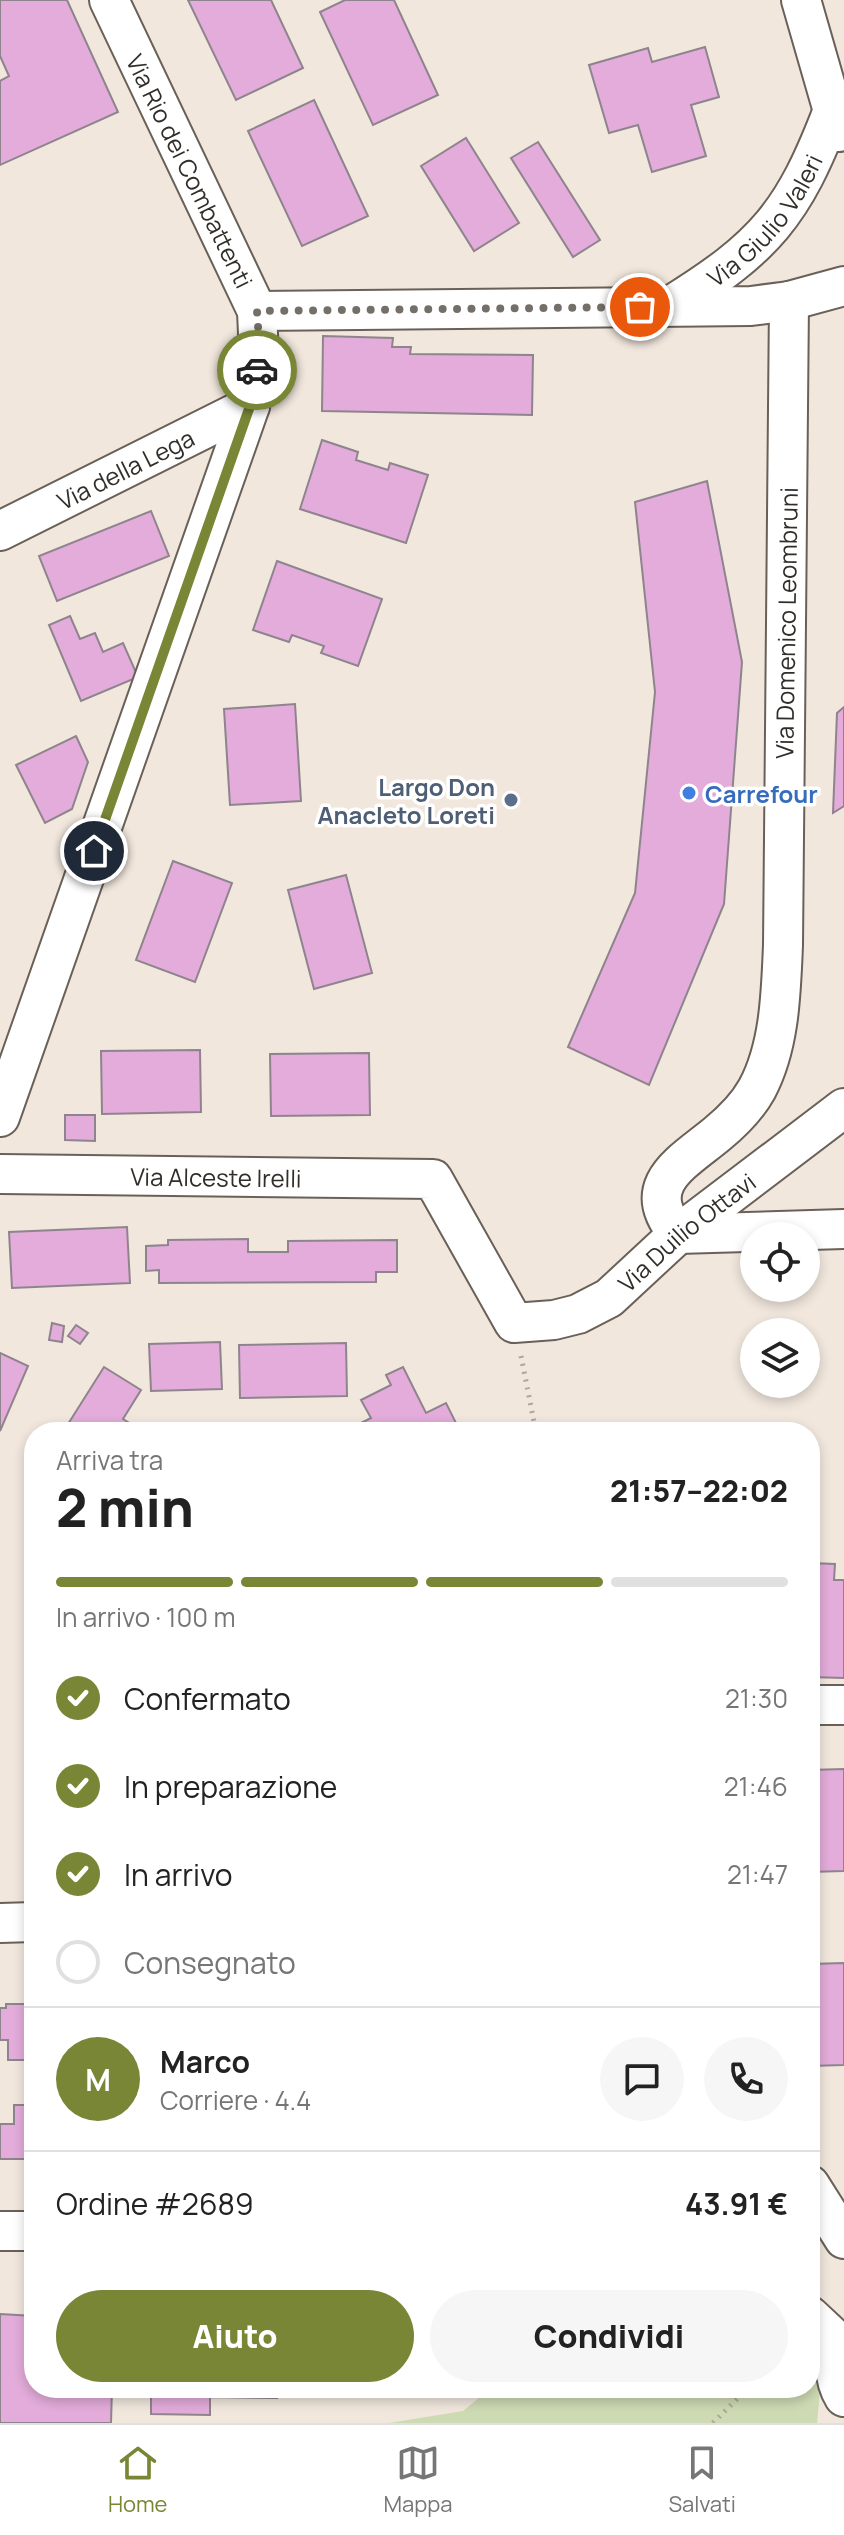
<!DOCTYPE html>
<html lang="it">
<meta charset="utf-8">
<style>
body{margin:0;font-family:Manrope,sans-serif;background:#f6f6f6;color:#222;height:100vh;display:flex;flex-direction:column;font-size:30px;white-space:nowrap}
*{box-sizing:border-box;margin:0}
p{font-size:26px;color:#767676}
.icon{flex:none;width:44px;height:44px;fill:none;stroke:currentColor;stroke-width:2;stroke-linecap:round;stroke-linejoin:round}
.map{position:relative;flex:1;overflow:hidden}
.side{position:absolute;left:24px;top:1422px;width:796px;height:976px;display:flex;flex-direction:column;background:#fff;border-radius:32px;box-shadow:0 4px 12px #0003}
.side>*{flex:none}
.controls{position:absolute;left:740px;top:1222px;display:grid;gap:16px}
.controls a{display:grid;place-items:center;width:80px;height:80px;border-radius:50%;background:#fff;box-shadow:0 4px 12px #0003;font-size:40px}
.pin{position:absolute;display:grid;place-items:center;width:68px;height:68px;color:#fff;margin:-34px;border:4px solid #fff;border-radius:50%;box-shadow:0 2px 8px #0007}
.courier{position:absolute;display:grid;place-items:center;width:80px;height:80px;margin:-40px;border:6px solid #788635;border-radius:50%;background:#fff;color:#222;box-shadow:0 2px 10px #0007}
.head em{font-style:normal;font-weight:800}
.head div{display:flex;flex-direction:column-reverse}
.head{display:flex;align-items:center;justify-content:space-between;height:136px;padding:0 32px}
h1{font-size:52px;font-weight:800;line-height:60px}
.bar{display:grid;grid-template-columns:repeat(4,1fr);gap:12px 8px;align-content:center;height:96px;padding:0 32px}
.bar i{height:10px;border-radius:6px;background:#e0e0e0}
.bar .current{background:#788635}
.bar p{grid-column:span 4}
.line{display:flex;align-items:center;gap:20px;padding:0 32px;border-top:2px solid #e0e0e0}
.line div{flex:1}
.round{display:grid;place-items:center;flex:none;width:84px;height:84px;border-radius:42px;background:#f6f6f6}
ol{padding:0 32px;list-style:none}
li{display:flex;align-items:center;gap:24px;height:88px}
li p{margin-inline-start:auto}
li .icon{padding:8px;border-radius:50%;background:#788635;color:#fff;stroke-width:4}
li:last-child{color:#767676}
li i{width:44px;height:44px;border:4px solid #e0e0e0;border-radius:50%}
.cta{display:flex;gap:16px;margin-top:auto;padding:16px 32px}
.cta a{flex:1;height:92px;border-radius:48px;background:#788635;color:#fff;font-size:32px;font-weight:800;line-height:92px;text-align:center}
.cta a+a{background:#f6f6f6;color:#222}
.tabs{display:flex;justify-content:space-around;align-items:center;height:112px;border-top:2px solid #e0e0e0;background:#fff;font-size:22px;color:#767676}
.tabs a{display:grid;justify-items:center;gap:4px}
.tabs .current{color:#788635}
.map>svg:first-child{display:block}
</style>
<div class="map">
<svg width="844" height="2423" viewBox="0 0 844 2423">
<rect width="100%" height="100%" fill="#f1e7dd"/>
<polygon fill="#cddab3" points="810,2348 821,2382 817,2423 389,2423 463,2411 491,2388 547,2388 548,2392 810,2388"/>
<g fill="#e3acda" stroke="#8e848d" stroke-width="2">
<polygon points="0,0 67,0 118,112 0,165 0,81 9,76 0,56"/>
<polygon points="188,0 271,0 303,68 236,100"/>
<polygon points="345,0 394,0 438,95 373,125 320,12"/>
<polygon points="705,47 719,97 691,105 706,156 652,172 638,125 609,133 589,65 648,48 652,62"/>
<polygon points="314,100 368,216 302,246 248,131"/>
<polygon points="466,138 519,223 474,251 421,166"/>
<polygon points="538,142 600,240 573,257 511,158"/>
<polygon points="323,336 393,338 392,347 411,347 410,354 533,355 532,415 322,411"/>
<polygon points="322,440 358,452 356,460 388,470 390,463 428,475 406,543 300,509"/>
<polygon points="707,481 742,662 724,904 649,1085 568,1047 635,893 655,692 635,502"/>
<polygon points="151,511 169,556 57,601 39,556"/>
<polygon points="277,561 382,599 358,666 321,653 324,646 292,635 289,642 253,630"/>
<polygon points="70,616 80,639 95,633 103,652 123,643 138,677 81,701 49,625"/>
<polygon points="295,704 301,801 230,805 224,709"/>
<polygon points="844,707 844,806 833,813 837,713"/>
<polygon points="76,736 88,762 72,809 45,823 16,765"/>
<polygon points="173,861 232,883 195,982 136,960"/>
<polygon points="346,875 372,973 314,989 288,890"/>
<polygon points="200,1050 201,1112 102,1114 101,1051"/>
<polygon points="369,1053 370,1115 271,1116 270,1054"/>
<polygon points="65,1115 95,1115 95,1141 65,1140"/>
<polygon points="127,1227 130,1283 12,1288 9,1232"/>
<polygon points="248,1239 248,1252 288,1252 288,1241 397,1240 397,1272 376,1272 376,1282 159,1283 159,1270 146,1271 146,1246 168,1245 168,1240"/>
<polygon points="52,1323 64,1326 62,1342 49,1340"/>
<polygon points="76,1325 88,1333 80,1344 68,1336"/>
<polygon points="220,1342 222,1389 151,1391 149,1344"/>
<polygon points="346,1343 347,1396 240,1398 239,1345"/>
<polygon points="0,1353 28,1366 0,1431"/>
<polygon points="104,1367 141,1390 123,1419 139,1429 137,1432 63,1432"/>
<polygon points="403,1367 426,1413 446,1403 456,1423 437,1432 358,1432 355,1426 371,1418 361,1400 391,1385 386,1375"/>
<polygon points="810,1563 835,1564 834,1580 844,1580 844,1678 810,1677"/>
<polygon points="844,1769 844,1871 810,1872 810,1770"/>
<polygon points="844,1963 844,2065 810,2066 810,1964"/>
<polygon points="6,2004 34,2004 34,2060 8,2060 8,2040 0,2040 0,2008 6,2008"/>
<polygon points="14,2105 34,2105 34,2159 0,2159 0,2124 14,2124"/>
<polygon points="0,2314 34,2316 34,2388 112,2388 111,2423 0,2423"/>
<polygon points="151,2388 277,2388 277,2398 210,2397 210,2415 151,2414"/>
<rect x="320" y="2388" width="58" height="9"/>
</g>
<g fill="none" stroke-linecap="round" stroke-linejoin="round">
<g stroke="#696058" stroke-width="42">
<g id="street">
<polyline points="801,0 839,132"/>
<path d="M789,301L783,945C781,992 780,1046 757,1089C747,1107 733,1121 717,1134C682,1163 637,1185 678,1234L844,1229"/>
<path id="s1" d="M670,306C765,247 793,215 833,110"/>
<polyline points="257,311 751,306 789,301 844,286"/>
<path id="s2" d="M0,531L250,406"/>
<polyline points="0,1117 250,406 259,357 257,311 109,0"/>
<path id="s3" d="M0,1174L433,1179L514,1323L554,1320L578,1314L609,1298L678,1234L844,1108"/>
<polyline points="810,1705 844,1705"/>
<polyline points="0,1923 34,1922"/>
<polyline points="810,2185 844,2239"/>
<polyline points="0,2231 34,2231"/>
<polyline points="810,2316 841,2345"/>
<path d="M844,2341C833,2359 833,2379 844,2397"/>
</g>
</g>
<g stroke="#afa79f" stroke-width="5" stroke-dasharray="2 6" stroke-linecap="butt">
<polyline points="521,1356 536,1432"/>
<polyline points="713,2423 748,2388"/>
</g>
<use href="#street" stroke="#fff" stroke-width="38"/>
</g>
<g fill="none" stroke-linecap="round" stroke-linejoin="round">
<polyline stroke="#746f69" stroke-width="8" stroke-dasharray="0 14.4" points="257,370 259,341 257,311 640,307"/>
<polyline stroke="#788635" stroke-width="10" points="94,851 250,406 257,370"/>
</g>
<circle fill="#3f7fe0" stroke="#fff" stroke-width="3" cx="689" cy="793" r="8"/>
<circle fill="#5c6f8a" stroke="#fff" stroke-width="3" cx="511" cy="800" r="8"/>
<g text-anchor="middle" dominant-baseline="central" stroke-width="7" stroke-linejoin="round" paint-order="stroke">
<g font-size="24" fill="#312e2a" stroke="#fff">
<text transform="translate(190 171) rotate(64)">Via Rio dei Combattenti</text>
<text stroke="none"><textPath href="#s1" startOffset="130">Via Giulio Valeri</textPath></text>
<text stroke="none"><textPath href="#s2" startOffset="140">Via della Lega</textPath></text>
<text transform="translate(786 623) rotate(-89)">Via Domenico Leombruni</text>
<text stroke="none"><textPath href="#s3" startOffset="216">Via Alceste Irelli</textPath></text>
<text stroke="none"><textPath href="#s3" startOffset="800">Via Duilio Ottavi</textPath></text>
</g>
<g font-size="24" font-weight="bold" fill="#4e5e75" stroke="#fff" text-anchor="end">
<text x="495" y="786">Largo Don<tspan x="495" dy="28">Anacleto Loreti</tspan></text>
</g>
<g font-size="24" font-weight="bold" fill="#366cbe" stroke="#fff" text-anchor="start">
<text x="705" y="793">Carrefour</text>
</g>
</g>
</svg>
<div class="controls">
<a><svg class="icon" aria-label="locate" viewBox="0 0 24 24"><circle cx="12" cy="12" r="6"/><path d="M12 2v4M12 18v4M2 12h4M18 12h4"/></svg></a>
<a><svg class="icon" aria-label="layers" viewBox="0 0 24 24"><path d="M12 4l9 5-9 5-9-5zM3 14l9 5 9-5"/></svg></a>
</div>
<div class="pin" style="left:640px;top:307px;background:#ea580c"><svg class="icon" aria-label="bag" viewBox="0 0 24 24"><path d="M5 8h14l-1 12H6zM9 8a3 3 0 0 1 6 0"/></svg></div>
<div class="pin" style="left:94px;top:851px;background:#1f2937"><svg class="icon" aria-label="home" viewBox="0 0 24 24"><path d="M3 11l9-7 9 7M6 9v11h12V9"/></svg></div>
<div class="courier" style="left:257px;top:370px"><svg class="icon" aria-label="car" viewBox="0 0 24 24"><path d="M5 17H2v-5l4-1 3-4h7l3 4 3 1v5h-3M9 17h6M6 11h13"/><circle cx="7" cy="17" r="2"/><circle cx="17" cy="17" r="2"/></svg></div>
<section class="side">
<div class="head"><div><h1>2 min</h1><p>Arriva tra</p></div><em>21:57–22:02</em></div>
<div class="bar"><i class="current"></i><i class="current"></i><i class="current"></i><i></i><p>In arrivo · 100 m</p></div>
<ol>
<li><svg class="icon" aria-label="check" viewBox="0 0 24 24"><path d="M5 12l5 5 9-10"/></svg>Confermato<p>21:30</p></li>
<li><svg class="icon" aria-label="check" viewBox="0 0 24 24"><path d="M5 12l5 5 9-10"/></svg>In preparazione<p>21:46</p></li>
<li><svg class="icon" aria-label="check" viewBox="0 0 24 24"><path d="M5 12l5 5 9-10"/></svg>In arrivo<p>21:47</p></li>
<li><i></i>Consegnato</li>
</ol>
<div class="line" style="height:144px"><b class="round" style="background:#788635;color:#fff">M</b><div><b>Marco</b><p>Corriere · 4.4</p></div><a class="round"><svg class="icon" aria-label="chat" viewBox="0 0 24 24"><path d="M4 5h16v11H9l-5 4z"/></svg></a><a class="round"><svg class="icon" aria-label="phone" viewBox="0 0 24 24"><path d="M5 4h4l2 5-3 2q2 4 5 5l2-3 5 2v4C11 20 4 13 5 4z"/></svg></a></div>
<div class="line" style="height:104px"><div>Ordine #2689</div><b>43.91 €</b></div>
<div class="cta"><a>Aiuto</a><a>Condividi</a></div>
</section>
</div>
<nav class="tabs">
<a class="current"><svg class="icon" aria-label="home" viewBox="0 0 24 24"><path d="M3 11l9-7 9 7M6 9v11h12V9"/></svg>Home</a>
<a><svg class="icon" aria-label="map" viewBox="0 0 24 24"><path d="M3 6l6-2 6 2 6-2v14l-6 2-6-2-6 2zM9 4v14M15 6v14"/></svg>Mappa</a>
<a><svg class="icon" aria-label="saved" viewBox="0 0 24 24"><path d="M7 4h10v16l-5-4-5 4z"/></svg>Salvati</a>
</nav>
